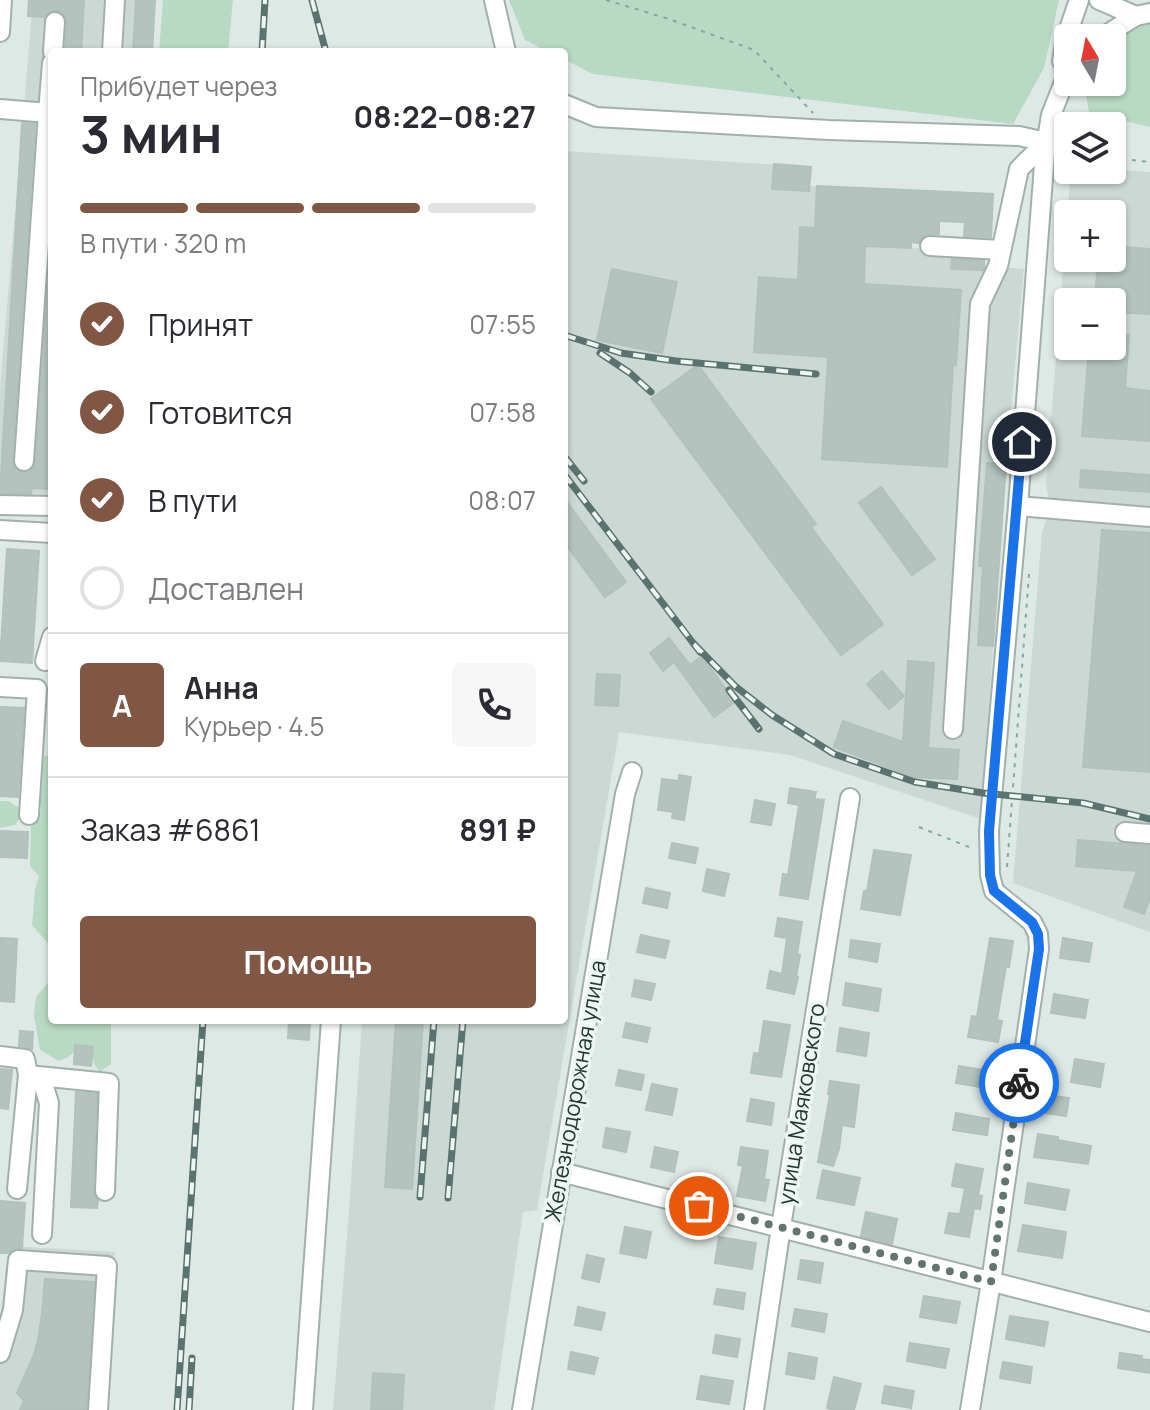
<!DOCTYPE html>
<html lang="ru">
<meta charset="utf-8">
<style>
body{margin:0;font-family:Manrope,sans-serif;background:#f7f7f7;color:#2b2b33;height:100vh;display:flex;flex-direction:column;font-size:30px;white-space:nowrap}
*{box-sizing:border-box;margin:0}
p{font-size:26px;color:#7c7c81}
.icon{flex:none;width:44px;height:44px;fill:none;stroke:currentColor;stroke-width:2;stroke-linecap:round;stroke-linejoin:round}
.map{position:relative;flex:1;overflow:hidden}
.drawer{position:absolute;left:48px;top:48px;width:520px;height:976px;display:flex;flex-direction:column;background:#fff;border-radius:8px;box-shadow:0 2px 6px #0004}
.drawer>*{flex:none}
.needle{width:52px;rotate:350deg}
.tools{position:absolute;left:1054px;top:24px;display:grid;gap:16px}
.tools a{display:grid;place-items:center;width:72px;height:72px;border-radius:8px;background:#fff;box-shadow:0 2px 6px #0004;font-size:40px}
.pin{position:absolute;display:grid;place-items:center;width:68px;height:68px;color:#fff;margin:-34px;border:4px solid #fff;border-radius:50%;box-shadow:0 2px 8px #0007}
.courier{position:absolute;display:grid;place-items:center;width:80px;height:80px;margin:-40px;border:6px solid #1a73e8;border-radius:50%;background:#fff;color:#222;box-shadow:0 2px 10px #0007}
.headline em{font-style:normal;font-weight:700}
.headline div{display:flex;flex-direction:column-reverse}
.headline{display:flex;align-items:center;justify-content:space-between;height:136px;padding:0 32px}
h1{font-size:52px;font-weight:700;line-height:60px}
.bar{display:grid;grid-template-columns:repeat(4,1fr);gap:12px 8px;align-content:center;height:96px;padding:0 32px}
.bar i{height:10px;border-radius:6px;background:#e1e1e2}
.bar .current{background:#805645}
.bar p{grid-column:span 4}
.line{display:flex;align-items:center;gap:20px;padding:0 32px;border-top:2px solid #e1e1e2}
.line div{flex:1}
.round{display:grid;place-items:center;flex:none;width:84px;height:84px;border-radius:8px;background:#f7f7f7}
ol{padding:0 32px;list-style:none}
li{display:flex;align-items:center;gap:24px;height:88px}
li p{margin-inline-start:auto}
li .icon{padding:8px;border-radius:50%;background:#805645;color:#fff;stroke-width:4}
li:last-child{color:#7c7c81}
li i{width:44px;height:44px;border:4px solid #e1e1e2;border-radius:50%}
.action{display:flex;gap:16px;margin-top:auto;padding:16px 32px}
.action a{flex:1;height:92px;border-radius:8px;background:#805645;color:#fff;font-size:32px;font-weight:700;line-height:92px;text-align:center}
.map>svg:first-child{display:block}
</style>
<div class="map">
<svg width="1150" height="1410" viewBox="0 0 1150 1410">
<rect width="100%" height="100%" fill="#dee9e5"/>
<g fill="#ccd8d4" fill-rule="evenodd">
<polygon points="33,0 149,0 147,52 52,52 52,501 0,498 0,389"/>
<polygon points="564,151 811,167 810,186 913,190 911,248 985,253 984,266 1024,269 1006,464 981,819 790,755 619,732 537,1210 523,1212 494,1410 333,1410 349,1211 362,1020 564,1020"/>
<path d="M1112,169L1150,172V932L1013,883L1042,532L1050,509L1046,483L1071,170ZM1068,214H1112V258H1068ZM1068,302H1112V346H1068Z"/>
<polygon points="9,1246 115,1252 106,1410 0,1410 0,1320"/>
</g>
<g fill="#b8d9c3">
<polygon points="163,0 233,0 228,52 159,52"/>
<polygon points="509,0 1059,0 1044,68 1013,124 593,74 564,59 564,52 549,52 525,40"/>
<polygon points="1150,21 1150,127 1089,112 1086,95 1091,82 1112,82 1112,43 1115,39"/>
<polygon points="52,755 52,948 32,925 35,890 39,876 30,866 31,826 40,819 41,807 35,800 38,757"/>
<polygon points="0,801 9,801 20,809 20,817 15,825 0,828"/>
<polygon points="52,978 52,1020 108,1020 111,1023 111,1064 100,1072 94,1064 92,1051 79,1048 68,1057 59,1061 40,1050 34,1016 36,997"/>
</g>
<g fill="#b4c3be" stroke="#b1c1bc" stroke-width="2">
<polygon points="29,0 84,0 81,52 65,52 67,23 62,13 55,10 49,12 44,17 28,16"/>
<polygon points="136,0 155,0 152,52 133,52"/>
<polygon points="22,123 35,124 12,460 14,467 22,473 30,471 36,462 52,229 51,489 32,488 31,494 0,493"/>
<polygon points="774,164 811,167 809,191 772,189"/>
<polygon points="817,186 993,194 991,237 964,236 965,222 939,221 939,234 925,235 919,243 911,242 911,248 865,246 864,284 961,290 956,365 953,364 947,467 822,459 828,357 754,352 759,277 798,280 800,227 815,228"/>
<polygon points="1112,246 1150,249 1150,314 1112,312 1112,302 1095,302 1098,258 1112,258"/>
<polygon points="952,259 984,261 984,268 983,270 951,269"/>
<polygon points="612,269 677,282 662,353 597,340"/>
<polygon points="1112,334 1129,335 1125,388 1150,391 1150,441 1082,436 1089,346 1112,346"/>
<polygon points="698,365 816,524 811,527 883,624 841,655 651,399"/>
<polygon points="987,463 1006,464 993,646 978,645 983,566 979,566"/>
<polygon points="1081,470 1150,475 1150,492 1080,487"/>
<polygon points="881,487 935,559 912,575 859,503"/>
<polygon points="564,498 626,582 605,597 564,542"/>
<polygon points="1102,530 1150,533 1150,772 1083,767"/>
<polygon points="7,549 39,551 32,663 0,661"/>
<polygon points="669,638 690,665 702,656 735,702 714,717 674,662 663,671 650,653"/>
<polygon points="908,661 934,663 928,748 959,750 957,779 914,777 834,747 843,721 903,742"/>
<polygon points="882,671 904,696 889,709 867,684"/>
<polygon points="597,674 620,675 618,706 595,705"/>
<polygon points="0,707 24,708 18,797 0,796"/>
<polygon points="679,775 691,777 684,820 672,818 673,812 658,810 662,779 679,781"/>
<polygon points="790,788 816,792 814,799 824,800 808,899 780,895 783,874 788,875 799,805 788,803"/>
<polygon points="755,800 775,804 771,825 751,822"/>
<polygon points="0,831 28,832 27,858 0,857"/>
<polygon points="1078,840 1150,846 1150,898 1144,914 1124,907 1137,871 1076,866"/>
<polygon points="672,843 698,848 695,863 669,858"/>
<polygon points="874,850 911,855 900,915 861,909 864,891 867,891"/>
<polygon points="707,869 729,874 724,896 703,891"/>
<polygon points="646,888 670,893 667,908 643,903"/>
<polygon points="778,918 802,922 797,954 800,955 796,977 798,977 794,994 767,988 770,971 782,974 787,938 775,936"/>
<polygon points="641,935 669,941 665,958 637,952"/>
<polygon points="0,938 17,939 14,1002 0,1001"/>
<polygon points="990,938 1013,941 1009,967 1006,966 997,1020 1002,1021 998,1042 968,1037 972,1016 977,1017"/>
<polygon points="1063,938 1092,943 1089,962 1060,958"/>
<polygon points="851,940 880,944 877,962 849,957"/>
<polygon points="635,980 655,984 651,1000 632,996"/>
<polygon points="846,983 881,989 878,1011 843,1005"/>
<polygon points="1054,994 1088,1000 1085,1018 1051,1013"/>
<polygon points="289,1020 310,1020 309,1040 288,1038"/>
<polygon points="396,1020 423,1020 412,1189 385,1187"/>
<polygon points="764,1021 790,1025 781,1077 751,1073 754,1053 759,1054"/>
<polygon points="626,1023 650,1028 647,1042 623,1037"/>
<polygon points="840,1028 869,1033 866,1056 837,1051"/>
<polygon points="20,1031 33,1032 32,1049 19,1046"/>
<polygon points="75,1045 93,1047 91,1066 74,1064"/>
<polygon points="1075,1059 1104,1064 1100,1087 1071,1082"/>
<polygon points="959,1066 995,1072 992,1089 956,1083"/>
<polygon points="0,1069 12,1070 8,1109 0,1108"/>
<polygon points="619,1070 644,1075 641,1090 616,1085"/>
<polygon points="830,1081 859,1085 854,1127 842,1125 839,1149 833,1166 818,1162 830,1095 828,1094"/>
<polygon points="652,1084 677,1089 672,1115 646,1110"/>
<polygon points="76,1092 97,1094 93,1191 98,1200 97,1208 71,1207"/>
<polygon points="1041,1094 1069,1098 1066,1116 1038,1112"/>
<polygon points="751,1099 774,1103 771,1125 747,1121"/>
<polygon points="956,1113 989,1119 987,1135 953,1130"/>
<polygon points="606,1128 630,1132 626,1152 603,1147"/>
<polygon points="1038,1134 1058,1137 1058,1140 1091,1146 1088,1164 1034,1157"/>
<polygon points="655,1147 678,1152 674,1172 651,1167"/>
<polygon points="741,1147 768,1151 764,1179 769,1180 765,1201 737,1196 743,1166 738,1165"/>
<polygon points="956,1164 983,1169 978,1195 982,1196 980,1209 974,1208 969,1237 945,1233 949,1213 960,1214 965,1188 952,1186"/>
<polygon points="823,1170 860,1178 854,1205 817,1198"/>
<polygon points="1028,1183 1069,1190 1065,1210 1025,1203"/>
<polygon points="0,1201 25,1203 22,1248 14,1249 8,1253 0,1253"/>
<polygon points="866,1212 897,1219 892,1244 861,1236"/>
<polygon points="1023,1225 1066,1232 1062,1258 1018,1251"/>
<polygon points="625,1227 651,1232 646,1258 620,1253"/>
<polygon points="719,1237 756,1243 752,1269 715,1263"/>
<polygon points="587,1255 604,1259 599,1282 582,1278"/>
<polygon points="801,1260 823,1263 820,1283 798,1279"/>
<polygon points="45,1279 94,1282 86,1410 20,1410 24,1400 17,1393 34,1355 39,1335 42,1314"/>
<polygon points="717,1289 745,1293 743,1309 714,1304"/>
<polygon points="924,1296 960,1302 956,1323 920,1317"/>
<polygon points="578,1307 605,1313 601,1330 575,1325"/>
<polygon points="795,1309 827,1314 824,1332 792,1326"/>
<polygon points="1010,1316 1048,1322 1044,1346 1006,1339"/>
<polygon points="716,1335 740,1339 737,1357 713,1353"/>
<polygon points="910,1343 949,1349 945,1368 907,1361"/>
<polygon points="571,1352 598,1358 594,1374 568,1369"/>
<polygon points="789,1353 817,1358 814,1379 786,1374"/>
<polygon points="1120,1353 1142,1356 1141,1359 1150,1360 1150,1373 1118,1368"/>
<polygon points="1003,1362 1032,1367 1030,1383 1000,1378"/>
<polygon points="373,1373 404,1375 402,1410 371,1410"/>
<polygon points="701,1376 733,1381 729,1404 697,1399"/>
<polygon points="834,1377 861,1384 854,1410 835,1410 827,1408"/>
<polygon points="885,1386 914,1391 911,1408 882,1403"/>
</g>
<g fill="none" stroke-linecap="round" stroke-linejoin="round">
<g stroke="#a2b0ac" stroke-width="22">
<g id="minor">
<polyline points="494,0 506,52"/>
<polyline points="1099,0 1136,16"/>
<polyline points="0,32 2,0"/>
<polyline points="1101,38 1136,16 1150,13"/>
<polyline points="53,52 55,22"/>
<polyline points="112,52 115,0"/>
<polyline points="1068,70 1062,61 1066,38 1079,0"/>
<polyline points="564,104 596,117 829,130 1019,136 1046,142"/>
<polyline points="0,109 48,113 52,63"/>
<polyline points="930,246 1001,250"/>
<polyline points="24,461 48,113"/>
<polyline points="0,505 52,506"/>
<polyline points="1018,506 1150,517"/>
<polyline points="0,530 52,533"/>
<polyline points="45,661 52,637"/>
<polyline points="0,687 37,689 29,815"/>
<polyline points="953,729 980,304 998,266 1019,169 1046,142"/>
<polyline points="1125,832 1150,834"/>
<polyline points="0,1056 25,1059 28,1075 17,1189"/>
<polyline points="28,1075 109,1083 105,1191"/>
<polyline points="41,1077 49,1103 42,1234"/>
<polyline points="561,1172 1150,1322"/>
<polyline points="0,1353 13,1310 18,1260 107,1266 98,1410"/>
<polyline points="303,1410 331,1020"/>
<polyline points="522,1410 625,794 632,772"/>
<polyline points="754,1410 781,1227 850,798"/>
<polyline points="970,1410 991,1282 1039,949 1038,934 1032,922 994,891 990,875 989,831 1018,506 1045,152 1051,115 1068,72"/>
</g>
</g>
<g stroke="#80aaa0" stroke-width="2" stroke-dasharray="4 6" stroke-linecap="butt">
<polyline points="606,0 669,19 754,50 813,113"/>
<polyline points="1112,158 1150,162"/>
<polyline points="919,827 974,849"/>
<polyline points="1007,867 1029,574"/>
</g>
<use href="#minor" stroke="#fff" stroke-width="18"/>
<g stroke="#5b736e" stroke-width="7">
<g id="rail">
<polyline points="312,0 326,52"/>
<polyline points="262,52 265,0"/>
<polyline points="564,335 621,353 676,361 816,374"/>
<polyline points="600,353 630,373 651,392"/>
<polyline points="564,456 584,481"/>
<polyline points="564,474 700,652"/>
<polyline points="694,644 735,686 772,715 834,754 915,782 983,793 1083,803 1150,819"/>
<polyline points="729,690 759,729"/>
<polyline points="420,1197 434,1020"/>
<polyline points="448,1198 463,1020"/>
<polyline points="177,1410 203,1020"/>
<polyline points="189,1410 192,1358"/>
</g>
</g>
<use href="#rail" stroke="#eef6f2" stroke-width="4" stroke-dasharray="12" stroke-linecap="butt"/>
</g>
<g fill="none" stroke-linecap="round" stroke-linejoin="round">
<polyline stroke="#637571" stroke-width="8" stroke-dasharray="0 14.4" points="699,1206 991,1282 1019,1083"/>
<polyline stroke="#1a73e8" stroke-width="10" points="1019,1083 1039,949 1038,934 1032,922 994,891 990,875 989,831 1022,442"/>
</g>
<g text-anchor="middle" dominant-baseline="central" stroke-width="7" stroke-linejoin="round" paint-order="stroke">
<g font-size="22" fill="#213733" stroke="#eef6f2">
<text transform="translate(575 1091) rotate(-80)">Железнодорожная улица</text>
<text transform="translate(801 1104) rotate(-81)">улица Маяковского</text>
</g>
</g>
</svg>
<div class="tools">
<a><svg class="needle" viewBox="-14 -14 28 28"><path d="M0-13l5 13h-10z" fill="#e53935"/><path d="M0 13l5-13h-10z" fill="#7c7c81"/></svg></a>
<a><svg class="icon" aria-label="layers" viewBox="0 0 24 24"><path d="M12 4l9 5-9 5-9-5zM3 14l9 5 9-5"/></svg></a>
<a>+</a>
<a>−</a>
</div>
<div class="pin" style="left:699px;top:1206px;background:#ea580c"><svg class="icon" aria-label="bag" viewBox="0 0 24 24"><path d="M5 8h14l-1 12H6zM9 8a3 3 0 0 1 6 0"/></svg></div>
<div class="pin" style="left:1022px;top:442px;background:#1f2937"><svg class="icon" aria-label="home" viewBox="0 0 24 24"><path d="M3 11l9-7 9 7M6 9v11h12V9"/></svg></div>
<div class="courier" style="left:1019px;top:1083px"><svg class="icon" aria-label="bike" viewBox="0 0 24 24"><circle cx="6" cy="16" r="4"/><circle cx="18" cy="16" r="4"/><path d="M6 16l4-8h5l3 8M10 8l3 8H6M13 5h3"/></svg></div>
<section class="drawer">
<div class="headline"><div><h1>3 мин</h1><p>Прибудет через</p></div><em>08:22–08:27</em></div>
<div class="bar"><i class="current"></i><i class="current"></i><i class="current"></i><i></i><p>В пути · 320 m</p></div>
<ol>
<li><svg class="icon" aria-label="check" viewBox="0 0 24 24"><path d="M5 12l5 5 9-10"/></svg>Принят<p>07:55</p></li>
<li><svg class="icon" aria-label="check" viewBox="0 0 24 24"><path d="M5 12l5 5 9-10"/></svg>Готовится<p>07:58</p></li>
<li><svg class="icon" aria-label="check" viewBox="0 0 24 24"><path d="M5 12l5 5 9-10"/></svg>В пути<p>08:07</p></li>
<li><i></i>Доставлен</li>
</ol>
<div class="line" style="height:144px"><b class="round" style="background:#805645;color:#fff">А</b><div><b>Анна</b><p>Курьер · 4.5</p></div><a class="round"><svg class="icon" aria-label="phone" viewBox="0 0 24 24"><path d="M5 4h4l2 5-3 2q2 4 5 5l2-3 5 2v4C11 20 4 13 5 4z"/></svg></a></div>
<div class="line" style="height:104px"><div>Заказ #6861</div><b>891 ₽</b></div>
<div class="action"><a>Помощь</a></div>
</section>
</div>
